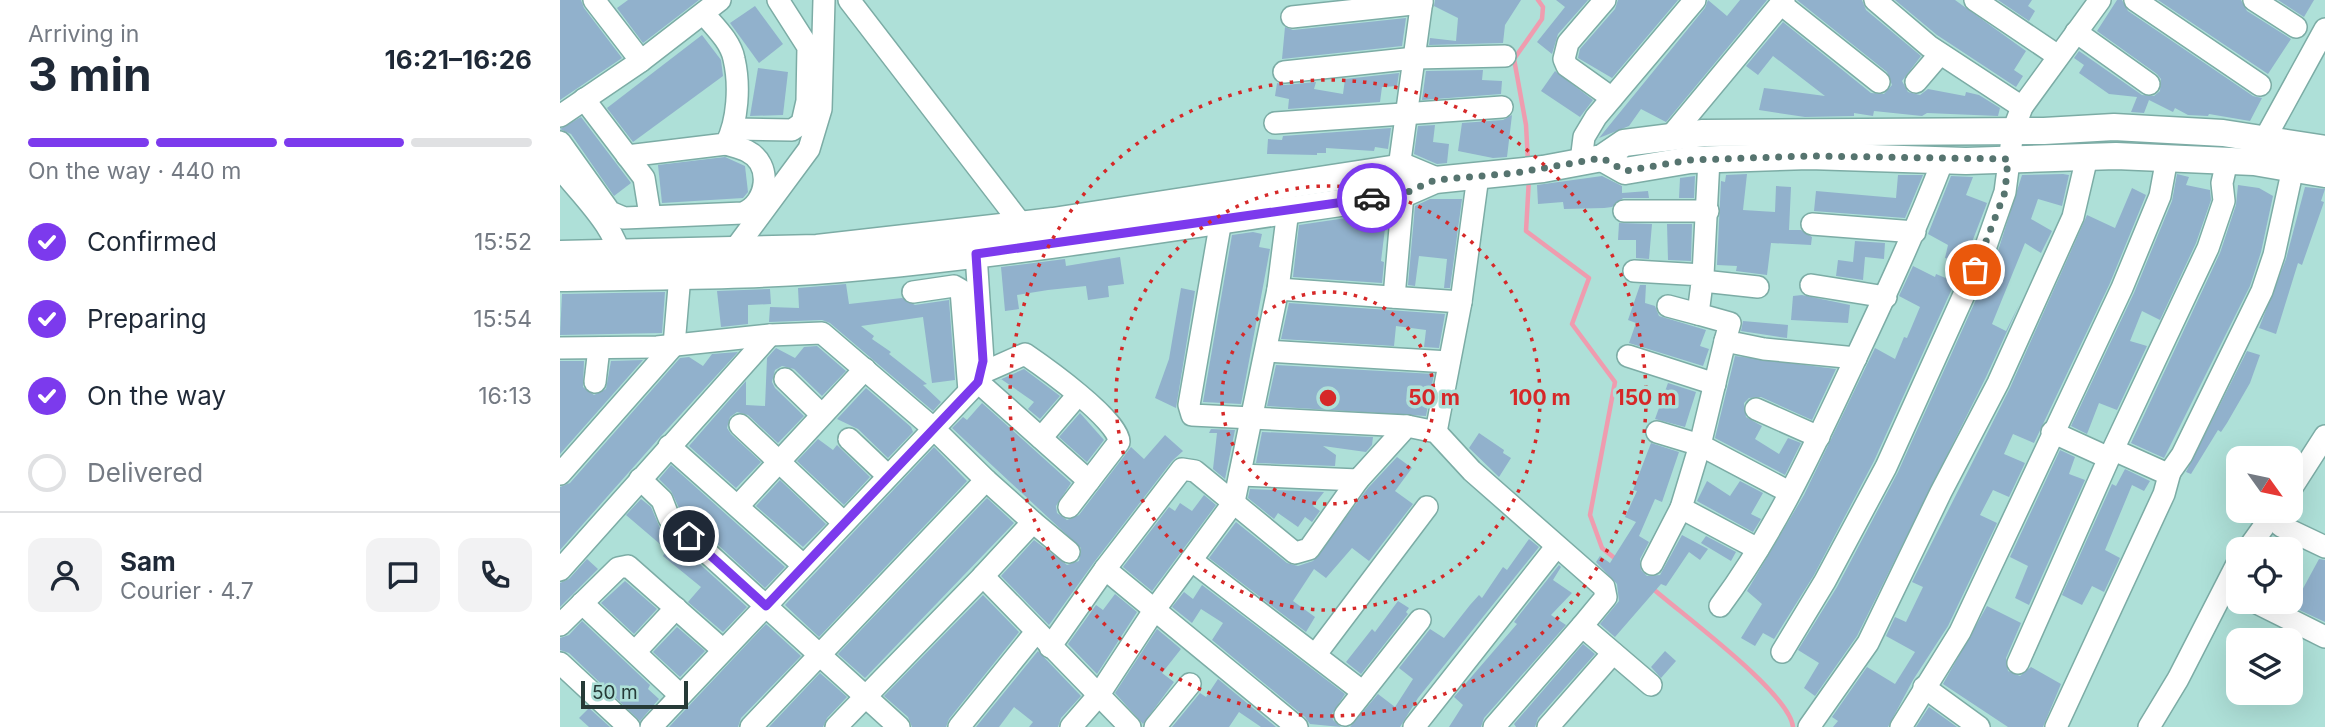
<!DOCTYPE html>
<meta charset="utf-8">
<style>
body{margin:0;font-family:Inter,sans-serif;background:#f2f2f3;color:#1f2937;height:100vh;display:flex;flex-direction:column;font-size:26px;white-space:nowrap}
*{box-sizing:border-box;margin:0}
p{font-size:23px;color:#747a83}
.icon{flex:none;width:38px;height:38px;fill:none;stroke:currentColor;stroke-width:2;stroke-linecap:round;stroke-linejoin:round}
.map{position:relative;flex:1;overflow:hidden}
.sheet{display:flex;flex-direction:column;background:#fff;width:560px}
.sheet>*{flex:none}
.needle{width:46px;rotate:123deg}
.buttons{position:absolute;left:1666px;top:446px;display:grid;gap:14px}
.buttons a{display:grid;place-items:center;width:77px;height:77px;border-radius:14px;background:#fff;box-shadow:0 7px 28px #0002;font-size:35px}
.scale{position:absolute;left:21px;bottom:18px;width:107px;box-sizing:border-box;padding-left:7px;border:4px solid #263a37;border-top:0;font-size:19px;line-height:24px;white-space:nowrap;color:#263a37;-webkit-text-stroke:5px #aee0d8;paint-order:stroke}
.pin{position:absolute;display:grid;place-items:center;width:60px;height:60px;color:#fff;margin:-30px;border:4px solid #fff;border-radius:50%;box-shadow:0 2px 7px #0007}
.courier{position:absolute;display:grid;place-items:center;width:70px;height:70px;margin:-35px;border:5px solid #7c3aed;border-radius:50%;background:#fff;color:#222;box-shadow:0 2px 9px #0007}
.head em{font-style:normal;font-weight:700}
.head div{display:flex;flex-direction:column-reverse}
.head{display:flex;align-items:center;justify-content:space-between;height:119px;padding:0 28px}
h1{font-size:46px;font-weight:700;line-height:52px}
.bar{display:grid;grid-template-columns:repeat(4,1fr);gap:10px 7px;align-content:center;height:84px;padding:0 28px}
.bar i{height:9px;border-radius:5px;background:#e0e1e3}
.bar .current{background:#7c3aed}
.bar p{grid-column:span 4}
.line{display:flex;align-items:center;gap:18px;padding:0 28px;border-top:2px solid #e0e1e3}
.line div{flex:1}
.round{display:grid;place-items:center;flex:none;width:74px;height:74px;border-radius:14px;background:#f2f2f3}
ol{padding:0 28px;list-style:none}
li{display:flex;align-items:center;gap:21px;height:77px}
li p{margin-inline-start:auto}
li .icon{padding:7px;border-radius:50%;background:#7c3aed;color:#fff;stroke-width:4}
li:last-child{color:#747a83}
li i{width:38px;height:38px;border:4px solid #e0e1e3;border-radius:50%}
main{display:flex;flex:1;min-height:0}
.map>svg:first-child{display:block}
</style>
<main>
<section class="sheet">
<div class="head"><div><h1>3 min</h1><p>Arriving in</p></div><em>16:21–16:26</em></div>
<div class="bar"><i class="current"></i><i class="current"></i><i class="current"></i><i></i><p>On the way · 440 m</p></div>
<ol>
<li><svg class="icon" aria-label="check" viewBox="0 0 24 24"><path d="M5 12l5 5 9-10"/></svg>Confirmed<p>15:52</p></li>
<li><svg class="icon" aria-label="check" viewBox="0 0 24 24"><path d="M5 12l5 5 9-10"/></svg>Preparing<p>15:54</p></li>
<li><svg class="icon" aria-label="check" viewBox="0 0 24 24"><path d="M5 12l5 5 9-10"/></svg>On the way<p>16:13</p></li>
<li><i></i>Delivered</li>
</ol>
<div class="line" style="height:126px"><a class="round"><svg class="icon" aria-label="person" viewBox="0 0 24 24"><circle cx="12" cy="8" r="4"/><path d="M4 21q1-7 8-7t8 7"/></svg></a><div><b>Sam</b><p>Courier · 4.7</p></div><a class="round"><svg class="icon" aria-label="chat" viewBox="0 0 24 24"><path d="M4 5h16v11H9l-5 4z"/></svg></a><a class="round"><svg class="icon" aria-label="phone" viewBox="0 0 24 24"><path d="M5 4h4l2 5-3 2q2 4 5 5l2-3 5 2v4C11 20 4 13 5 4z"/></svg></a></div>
</section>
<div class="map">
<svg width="1765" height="727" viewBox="0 0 1765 727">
<rect width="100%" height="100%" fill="#aee0d8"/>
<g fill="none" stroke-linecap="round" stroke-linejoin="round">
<g stroke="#ef9caf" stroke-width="4.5">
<polyline points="968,162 966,125 954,59 982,19 983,7 978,0"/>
<polyline points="969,178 966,231 1029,278 1012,324 1055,382 1030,515 1042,548 1057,560"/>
<path d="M1091,587C1120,613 1230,693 1233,727"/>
</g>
</g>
<g fill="#91b1cc">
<polygon points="0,0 21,0 24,8 62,58 0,100"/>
<polygon points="68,0 139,0 83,43 57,8"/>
<polygon points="875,0 961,0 945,25 943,43 869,45 870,38 896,41 898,18 874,6"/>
<polygon points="996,0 1028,0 998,34 992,54 977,42 1005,7"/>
<polygon points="1058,0 1118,0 1052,78 1018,58 1020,49 1055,9"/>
<polygon points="1148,0 1167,16 1180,0 1207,0 1106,122 1081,109 1069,126 1039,138 1145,8"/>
<polygon points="1237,0 1302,0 1306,10 1361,56 1342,81 1348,92 1360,95 1368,89 1405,96 1406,92 1419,95 1440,108 1438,116 1367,113 1362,116 1314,111 1313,116 1294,113 1294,116 1245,117 1199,110 1204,88 1265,96 1213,56 1198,75 1186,66 1223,22 1311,93 1324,94 1332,85 1327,72"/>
<polygon points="1335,0 1395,0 1466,51 1454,70 1463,76 1456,87 1377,35"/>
<polygon points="1438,0 1472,0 1468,6 1475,11 1469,21"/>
<polygon points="1557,0 1562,0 1568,11 1693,96 1702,98 1690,121 1649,114 1648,116 1628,115 1615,108 1613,112 1589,100 1584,113 1571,112 1577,97 1549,94 1519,73 1524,65 1514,58 1519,51 1582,95 1594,96 1600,91 1601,79 1597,74 1537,31"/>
<polygon points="1598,0 1681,0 1687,11 1731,39 1708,74"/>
<polygon points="1718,0 1754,0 1744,17"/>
<polygon points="195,6 223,44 199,63 170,23"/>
<polygon points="846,18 842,46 722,59 725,27 733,30"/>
<polygon points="142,35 161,60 163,76 73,142 47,108"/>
<polygon points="198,68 228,72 223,115 190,116"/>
<polygon points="923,70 922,80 942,81 941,94 862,100 866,71"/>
<polygon points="995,71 1033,100 1020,117 981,91"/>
<polygon points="839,73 837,86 822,87 820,102 728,109 729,99 715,96 717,83 725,85 756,82 754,89 783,94 785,79"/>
<polygon points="952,115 947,157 933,158 898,151 902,123 943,120"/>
<polygon points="21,117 71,183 54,196 11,134 0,129"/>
<polygon points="875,125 873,142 889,144 887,163 877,164 854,154 858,126"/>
<polygon points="831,128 828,149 815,147 814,151 766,148 766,153 757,153 757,155 707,154 708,139 722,140 723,136"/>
<polygon points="165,157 185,166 188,192 183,198 102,203 98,165"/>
<polygon points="1187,174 1183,210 1215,212 1216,186 1231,187 1229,230 1241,230 1252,237 1251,245 1211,243 1207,275 1176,271 1177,266 1157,265 1161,181 1165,182 1166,175"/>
<polygon points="1503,174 1509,175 1502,206 1478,199 1471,219 1492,231 1481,253 1465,243 1432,324 1446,331 1460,303 1426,377 1297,636 1255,696 1244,688 1259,663 1238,650 1277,587 1338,472 1438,251 1462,175"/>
<polygon points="1617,174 1629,177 1626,185 1650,190 1651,200 1636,243 1600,320 1582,311 1570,341 1587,346 1557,410 1539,403 1527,434 1511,426 1574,293 1612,201"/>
<polygon points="1338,175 1363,175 1345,218 1254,211 1256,191 1336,198"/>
<polygon points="1042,176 1062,186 1062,193 1088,191 1089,198 1063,198 1052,207 1044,208 1004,209 1003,202 978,204 977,185"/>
<polygon points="1135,176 1134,198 1119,198 1120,178"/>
<polygon points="1391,176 1413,177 1406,195 1427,203 1404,263 1385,258 1388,245 1368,234"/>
<polygon points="1678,185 1699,188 1713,196 1701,252 1690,286 1604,458 1571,443 1660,253 1676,205"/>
<polygon points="1745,187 1765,189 1761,201 1764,202 1742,265 1738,263 1716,334 1699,328 1726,259"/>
<polygon points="1572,188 1586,195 1550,283 1474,443 1453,434 1444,454 1465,463 1449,497 1433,490 1420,515 1437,523 1388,626 1353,680 1328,727 1273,727 1278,721 1272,717 1307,667 1335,684 1355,652 1326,636 1335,617 1346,622 1363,587 1352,582 1450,388 1527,215 1555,228"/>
<polygon points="870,199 902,199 890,288 884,288 887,259 859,256 855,286 848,285 855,206"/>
<polygon points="827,212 821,261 824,262 822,283 733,277 739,225"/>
<polygon points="1059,223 1092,224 1089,259 1076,258 1076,240 1058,240"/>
<polygon points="1107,224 1132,224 1131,261 1108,260"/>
<polygon points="693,232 702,234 699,247 710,249 681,404 643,402 672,235"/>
<polygon points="1295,241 1325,243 1324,259 1305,257 1303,280 1276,276 1278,260 1293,262"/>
<polygon points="560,257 564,284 548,286 549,297 528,300 526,286 488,290 457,295 459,309 445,311 441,267 505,259 506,266"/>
<polygon points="1353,266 1375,277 1376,274 1395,282 1314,461 1254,575 1214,639 1203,633 1195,646 1181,638 1202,604 1187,591 1244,495 1315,348 1335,359 1344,337 1347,338 1360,307 1339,296"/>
<polygon points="286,284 289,304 342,298 355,305 389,300 395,380 372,383 363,317 301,326 314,336 312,339 331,352 329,354 367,384 363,385 381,402 373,411 270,323 262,320 209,322 210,307 239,308 238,288"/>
<polygon points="1080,285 1086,285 1085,303 1095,306 1099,316 1146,330 1140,346 1149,349 1143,366 1069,343 1076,323 1068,320"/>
<polygon points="621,288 635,291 616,408 595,398 609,359"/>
<polygon points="210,289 211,304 188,305 188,324 161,327 157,291"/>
<polygon points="105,292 102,333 0,335 2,294"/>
<polygon points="1242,295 1290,305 1288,323 1231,320 1233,296"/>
<polygon points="729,303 885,314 879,348 864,347 866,330 836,326 834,346 721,339"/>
<polygon points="1183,321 1228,325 1227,338 1181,331"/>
<polygon points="257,346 286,371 262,396 234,369 222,366 215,370 212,382 215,388 244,416 218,443 188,415 177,412 170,417 167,428 171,434 201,462 176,488 129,446 186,381 186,405 205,406 207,358 216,348 235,358 244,347"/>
<polygon points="1687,351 1700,355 1690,383 1667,423 1661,432 1658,430 1631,474 1626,472"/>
<polygon points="178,352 100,437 0,550 0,487 10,483 120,358 129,357 143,366 152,354"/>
<polygon points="1175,356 1276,369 1252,420 1201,397 1189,398 1184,403 1186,417 1202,426 1195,439 1219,454 1228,438 1241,443 1225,475 1155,438"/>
<polygon points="83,360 0,454 0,361 24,361 23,387 34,395 46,389 51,361"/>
<polygon points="716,365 874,374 866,416 707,406"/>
<polygon points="464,369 500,396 480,419 468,409 474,402 441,379 437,381"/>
<polygon points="1108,383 1136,392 1125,427 1095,419"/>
<polygon points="306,388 351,427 353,432 328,458 298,429 277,419"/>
<polygon points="422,403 511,483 496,506 497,513 507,520 519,515 571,447 584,459 605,435 623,451 612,461 535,561 489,625 441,576 474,540 507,565 519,561 521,548 392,428 403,417 407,420"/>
<polygon points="520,413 544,440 527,462 499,437"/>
<polygon points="651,429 675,430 665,479 653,469 657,433 649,433"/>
<polygon points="702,432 813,437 812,445 806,452 763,446 776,455 775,466 696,463"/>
<polygon points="919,433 944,450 943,453 951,458 939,477 909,448"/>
<polygon points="258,439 273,450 277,445 310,477 284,505 237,461"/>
<polygon points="1091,443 1119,452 1102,502 1095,499 1079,536 1089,542 1080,559 1081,570 1087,576 1100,575 1122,535 1148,549 1140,560 1129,552 1106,586 1101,584 1055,637 1040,624 1059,601 1057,584 1036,562 1040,556 1050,563 1076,522 1065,517 1077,491 1073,490"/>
<polygon points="374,447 407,481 259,637 225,605"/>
<polygon points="1500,450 1515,457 1509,474 1525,480 1469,605 1455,598 1468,566 1450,557"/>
<polygon points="837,457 852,468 835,491 853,504 809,561 792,548 766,578 754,569 733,601 755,617 746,632 649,558 676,522 727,563 738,566 753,561 808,488"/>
<polygon points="111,465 225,567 205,588 120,510 111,491 99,479"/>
<polygon points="1565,469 1590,481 1584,491 1572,485 1545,550 1560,558 1544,592 1532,586 1522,605 1502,595 1552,484 1556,486"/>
<polygon points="220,480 266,524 243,547 196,506"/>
<polygon points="1147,481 1170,496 1180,481 1203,493 1191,514 1201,519 1193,532 1137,501"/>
<polygon points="690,489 764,492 753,506 760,511 752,522 745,517 738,527 718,513 714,519 688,498"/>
<polygon points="644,495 656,505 592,591 563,567 609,507 615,511 620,503 632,511"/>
<polygon points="427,498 454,523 305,678 278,654"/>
<polygon points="81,499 91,507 100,528 187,607 163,632 128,602 141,587 103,556 107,550 66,515"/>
<polygon points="1146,536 1176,552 1171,561 1141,543"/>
<polygon points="969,539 979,547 858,698 840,727 790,727 818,694 835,707 853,679 839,668 870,629 884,638 910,605 919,595 922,598 943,567 947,570"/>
<polygon points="27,559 38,569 0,607 0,583 9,579"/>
<polygon points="1759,559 1765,560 1765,622 1733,607"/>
<polygon points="999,565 1001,567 993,580 1012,593 991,615 1006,625 924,718 921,727 889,727 903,705 894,697 957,624 954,622 960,614"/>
<polygon points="65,581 97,609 74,634 41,603"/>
<polygon points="642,585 785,694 772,714 773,720 781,727 750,724 745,717 652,640 663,623 641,609 632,623 612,607 624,592 633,599"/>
<polygon points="555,594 577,612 537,674 508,644 536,605 543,610"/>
<polygon points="423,595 459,632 389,719 386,727 352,727 348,717 324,696"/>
<polygon points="838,601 849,608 846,612 848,614 801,674 786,662 812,629 815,632"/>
<polygon points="1427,606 1461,623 1446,658 1448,671 1460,676 1471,667 1501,684 1483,727 1448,727 1383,684"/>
<polygon points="22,621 90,685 88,689 99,699 80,721 9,653 0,650 0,638 9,635"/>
<polygon points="206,624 241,656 181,718 178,727 109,727"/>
<polygon points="117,627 145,651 120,677 93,652"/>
<polygon points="597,629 621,649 602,673 614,682 583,724 555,693"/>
<polygon points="1023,644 1035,654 978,718 975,727 956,727 954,724"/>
<polygon points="478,651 521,696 501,718 498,727 469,727 473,722 454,707 439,727 416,727"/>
<polygon points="1105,651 1116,661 1101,678 1091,667"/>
<polygon points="260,673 287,697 267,718 263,727 209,727"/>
<polygon points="658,679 716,727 701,727 679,712 669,727 612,727 640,693 646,697"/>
<polygon points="1369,707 1397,727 1356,727"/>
<polygon points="29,708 50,727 29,727 19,718"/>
</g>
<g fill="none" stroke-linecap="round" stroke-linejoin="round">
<g stroke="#7caca5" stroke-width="24">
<g id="minor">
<polyline points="34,0 81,61"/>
<polyline points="289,0 462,225 462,235"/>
<polyline points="1045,0 1008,43 1004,59 1007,66 1052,98"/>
<polyline points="1315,0 1369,46 1462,107"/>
<polyline points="1415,0 1498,56"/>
<polyline points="1575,0 1700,85"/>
<polyline points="1694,0 1736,27"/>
<polyline points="1221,4 1319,82"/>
<polyline points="732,17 862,3"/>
<polyline points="1516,32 1589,84"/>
<polyline points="724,72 855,58 945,56"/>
<polyline points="1356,82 1380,54"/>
<polyline points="24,99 84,178 90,215"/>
<polyline points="0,116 81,61 160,0"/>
<polyline points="715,123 942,107"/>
<polyline points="174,129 232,130 242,123 247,101 248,47 218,0"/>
<polyline points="1110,137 1224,0"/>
<path d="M0,142L50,212L64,218L183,213C208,203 213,164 187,151C181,148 172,146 166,144"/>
<polyline points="1697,153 1765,29"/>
<path d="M67,156L166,144C178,121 180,85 174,59C171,42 155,27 144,14"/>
<polyline points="1021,161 1024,137 1036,117 1135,0"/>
<path d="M0,168C23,197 59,229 62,267"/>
<polyline points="839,168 862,0"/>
<polyline points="1064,211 1148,211"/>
<polyline points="661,220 629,405 632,415 847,426"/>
<polyline points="1252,224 1355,232"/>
<polyline points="175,249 249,149 261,109 264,0"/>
<polyline points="1074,271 1143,275 1138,314 1170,323 1165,341 1204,349 1296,358"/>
<polyline points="1143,275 1149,159"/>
<polyline points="1143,281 1198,287"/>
<polyline points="1251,285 1326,297"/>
<polyline points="718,289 901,302"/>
<polyline points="353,292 394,286 401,290 409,391"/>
<polyline points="834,297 843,194"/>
<polyline points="1108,306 1138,314"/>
<polyline points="1165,341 1140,445 1121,508 1198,549"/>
<polyline points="0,348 97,347 210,335 262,333 373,428 426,480"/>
<polyline points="706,351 889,362"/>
<polyline points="1068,356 1155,384"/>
<path d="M422,373L465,354C484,367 559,420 559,442L509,507"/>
<polyline points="225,379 262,415"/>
<polyline points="35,382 39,348"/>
<polyline points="418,382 529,481"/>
<polyline points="1196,409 1259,437"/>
<polyline points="180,425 283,522"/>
<polyline points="876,432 901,302 918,176"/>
<polyline points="1097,432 1140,445 1229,492"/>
<polyline points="1492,432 1549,458"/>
<polyline points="481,438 517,396"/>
<polyline points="289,439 327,475"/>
<polyline points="109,446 243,565"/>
<polyline points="1554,450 1603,472 1610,472 1622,455 1702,291 1714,255 1733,168"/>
<polyline points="0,474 114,345 120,275"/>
<polyline points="680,475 798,480 847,426 876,432 912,471 1044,587 1046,597 1022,626"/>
<polyline points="80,479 102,500 109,518 339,727"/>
<polyline points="1731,489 1765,436"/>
<polyline points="178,506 305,369"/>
<polyline points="473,522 509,552"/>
<polyline points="1721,526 1765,547"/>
<polyline points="1687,550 1715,511"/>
<polyline points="631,560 803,692"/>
<polyline points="1092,564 1121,508"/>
<polyline points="545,569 737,727"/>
<polyline points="0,570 210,335"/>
<polyline points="1695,602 1765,637"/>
<polyline points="22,603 120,695"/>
<path d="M1160,606C1215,532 1254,447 1293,364C1325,296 1356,230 1383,160"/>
<polyline points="0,625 58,568 68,566 163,650"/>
<polyline points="490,647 545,569 622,469 635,471 735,553 749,549 798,480"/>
<polyline points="75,652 116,608"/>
<polyline points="1222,652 1265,581 1326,467 1426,246 1445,192 1453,131 1462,107 1540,0"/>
<polyline points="756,654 867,507"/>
<polyline points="0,663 69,727"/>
<polyline points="1458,663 1549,458 1648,248 1664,201 1662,183 1667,161"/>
<polyline points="1364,687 1419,727"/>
<polyline points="785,715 860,620"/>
<polyline points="91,727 418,382 423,361 415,239"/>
<polyline points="191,727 426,480 473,522 423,576"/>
<polyline points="276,727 423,576 570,727"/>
<polyline points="399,727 476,632"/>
<polyline points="511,727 538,696 595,609 674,502 718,289 728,210"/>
<polyline points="595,727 630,684"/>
<polyline points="854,727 996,547"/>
<polyline points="934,727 1022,626 1091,685"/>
<polyline points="988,727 1053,653"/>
<polyline points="1249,727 1308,643 1381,492 1438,383 1513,217 1527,157"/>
<polyline points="1341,727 1400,632 1562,288 1600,196 1607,158"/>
<polyline points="1496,727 1604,494 1610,472"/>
<polyline points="1589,727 1618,679 1678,562"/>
</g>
</g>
<g stroke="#7caca5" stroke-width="29">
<g id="major">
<polyline points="1042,158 1065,171 1130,160 1249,156 1406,161 1556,156 1694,162 1765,174"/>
<polyline points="0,254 257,248 493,221 844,167 875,180"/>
<path d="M0,278C100,276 202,277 302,267C483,250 663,219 843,194L875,180L983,169L1042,158L1064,143L1143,133L1484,131L1554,127L1663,133L1765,149"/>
</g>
</g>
<use href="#minor" stroke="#fff" stroke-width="21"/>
<use href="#major" stroke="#fff" stroke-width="26"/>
</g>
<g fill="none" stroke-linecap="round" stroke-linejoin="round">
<polyline stroke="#56746f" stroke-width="7" stroke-dasharray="0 12.6" points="812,198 843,194 875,180 955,173 1042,158 1065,171 1130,160 1249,156 1448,159 1445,192 1415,270"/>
<polyline stroke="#7c3aed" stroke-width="9" points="129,536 206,606 418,382 423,361 416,254 812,198"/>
</g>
<g fill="none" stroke="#d62828" stroke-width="3.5" stroke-dasharray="3.5 7">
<circle cx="768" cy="398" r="106"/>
<circle cx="768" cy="398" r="212"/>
<circle cx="768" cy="398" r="318"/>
</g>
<circle cx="768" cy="398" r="10" fill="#d62828" stroke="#aee0d8" stroke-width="3.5"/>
<g font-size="21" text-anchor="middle" font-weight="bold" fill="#d62828" stroke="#aee0d8" stroke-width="7" stroke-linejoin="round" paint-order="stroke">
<text x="874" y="405">50 m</text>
<text x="980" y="405">100 m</text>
<text x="1086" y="405">150 m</text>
</g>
</svg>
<div class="buttons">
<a><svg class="needle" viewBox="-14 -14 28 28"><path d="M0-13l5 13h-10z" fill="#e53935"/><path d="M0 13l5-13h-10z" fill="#747a83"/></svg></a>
<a><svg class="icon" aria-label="locate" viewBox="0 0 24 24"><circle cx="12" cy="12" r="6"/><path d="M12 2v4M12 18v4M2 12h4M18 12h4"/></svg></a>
<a><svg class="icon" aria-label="layers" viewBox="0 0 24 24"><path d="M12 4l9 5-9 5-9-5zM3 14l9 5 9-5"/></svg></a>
</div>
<div class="scale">50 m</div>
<div class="pin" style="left:1415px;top:270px;background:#ea580c"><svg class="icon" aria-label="bag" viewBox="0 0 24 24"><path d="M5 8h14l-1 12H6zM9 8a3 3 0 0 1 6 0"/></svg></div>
<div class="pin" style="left:129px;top:536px;background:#1f2937"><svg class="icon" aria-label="home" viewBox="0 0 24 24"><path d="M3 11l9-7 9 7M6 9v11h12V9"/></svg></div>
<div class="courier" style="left:812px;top:198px"><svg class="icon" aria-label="car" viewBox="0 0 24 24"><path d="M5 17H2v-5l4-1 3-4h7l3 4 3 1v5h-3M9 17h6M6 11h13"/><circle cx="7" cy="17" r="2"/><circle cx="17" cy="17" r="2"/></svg></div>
</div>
</main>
